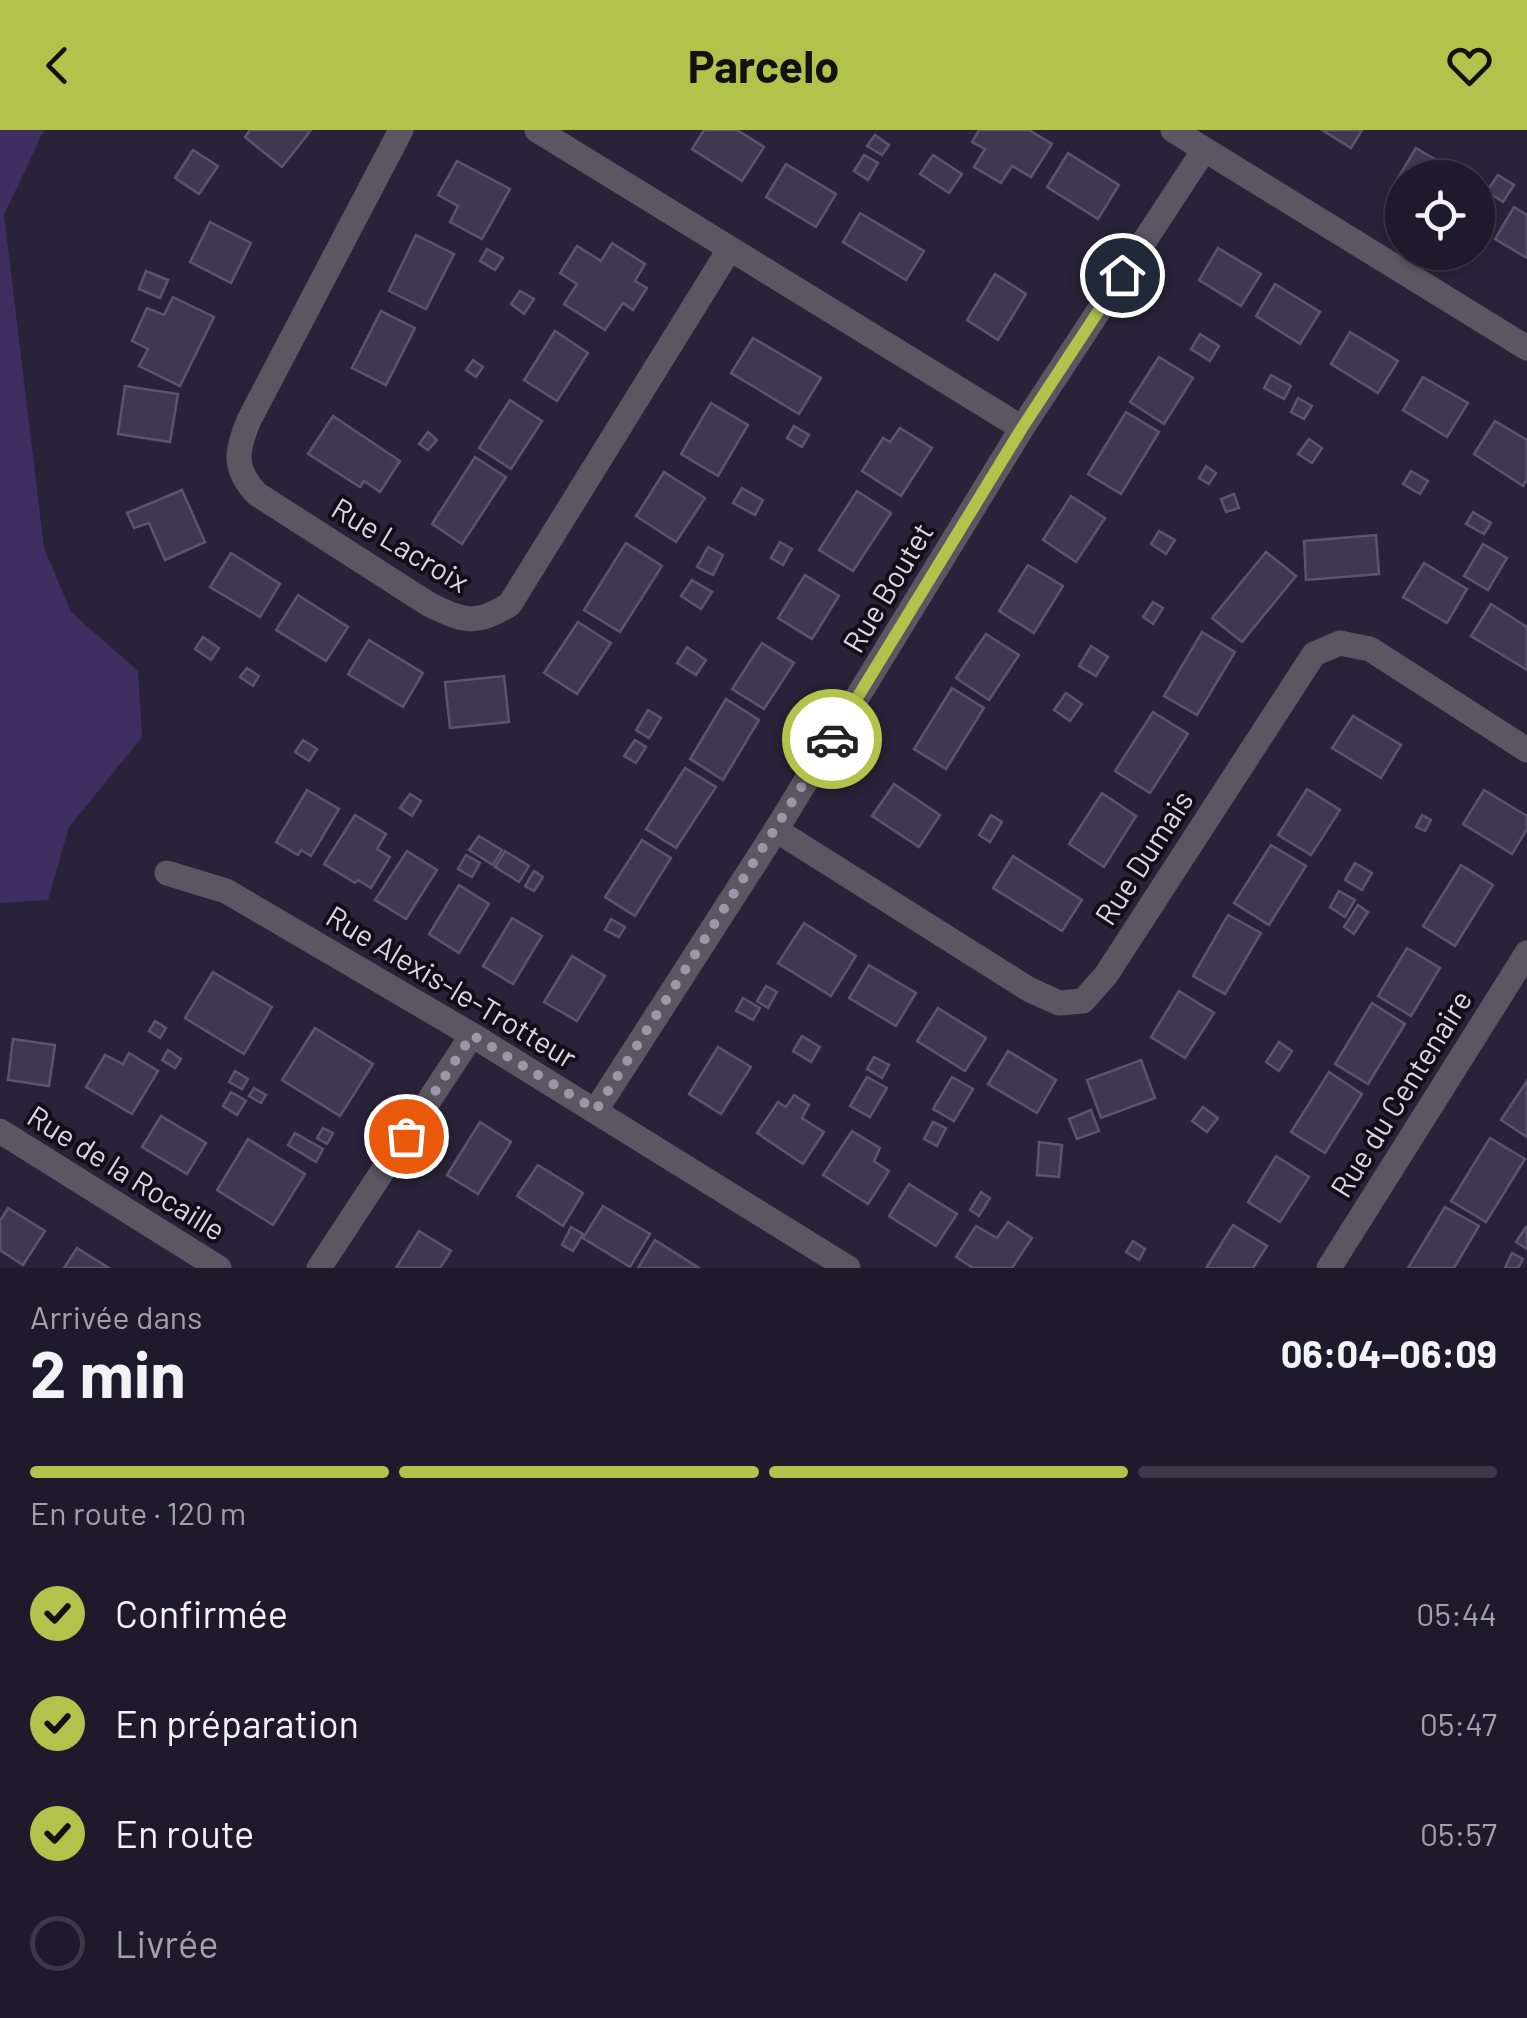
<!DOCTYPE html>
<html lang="fr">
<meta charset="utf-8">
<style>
body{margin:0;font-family:Barlow,sans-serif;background:#272333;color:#f1f3f6;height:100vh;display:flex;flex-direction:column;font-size:38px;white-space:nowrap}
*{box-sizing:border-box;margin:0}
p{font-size:32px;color:#a1a1a9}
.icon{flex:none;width:55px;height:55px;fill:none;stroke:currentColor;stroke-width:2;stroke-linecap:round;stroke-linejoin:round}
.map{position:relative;height:1138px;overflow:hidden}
.side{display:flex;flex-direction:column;background:#1f1a2b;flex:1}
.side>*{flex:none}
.controls{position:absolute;left:1385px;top:30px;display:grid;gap:20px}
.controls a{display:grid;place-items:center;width:110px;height:110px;border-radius:50%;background:#1f1a2b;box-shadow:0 2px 8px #0004,0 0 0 2px #3c3847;font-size:50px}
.pin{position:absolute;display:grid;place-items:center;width:85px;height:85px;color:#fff;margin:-42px;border:5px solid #fff;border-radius:50%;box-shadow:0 2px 10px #0007}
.courier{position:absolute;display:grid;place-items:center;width:100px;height:100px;margin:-50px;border:8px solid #b2c34c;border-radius:50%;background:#fff;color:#222;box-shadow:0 2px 12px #0007}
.head em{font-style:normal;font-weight:700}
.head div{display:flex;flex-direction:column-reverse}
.head{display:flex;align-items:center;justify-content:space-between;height:170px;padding:0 30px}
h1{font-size:65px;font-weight:700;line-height:75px}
.bar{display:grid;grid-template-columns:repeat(4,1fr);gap:15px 10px;align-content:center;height:120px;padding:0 30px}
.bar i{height:12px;border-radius:8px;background:#3c3847}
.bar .active{background:#b2c34c}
.bar p{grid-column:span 4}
ol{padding:0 30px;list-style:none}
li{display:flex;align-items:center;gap:30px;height:110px}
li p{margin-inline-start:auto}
li .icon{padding:10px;border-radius:50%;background:#b2c34c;color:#111;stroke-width:4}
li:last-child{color:#a1a1a9}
li i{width:55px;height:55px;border:5px solid #3c3847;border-radius:50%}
header{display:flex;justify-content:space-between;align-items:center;height:130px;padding:0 30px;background:#b2c34c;color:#111;font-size:45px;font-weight:700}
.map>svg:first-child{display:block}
</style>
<header><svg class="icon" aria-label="back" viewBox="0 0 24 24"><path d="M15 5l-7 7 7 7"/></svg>Parcelo<svg class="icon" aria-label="heart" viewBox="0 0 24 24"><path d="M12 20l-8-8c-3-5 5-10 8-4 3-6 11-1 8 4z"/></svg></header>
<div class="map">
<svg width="1527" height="1138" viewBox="0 0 1527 1138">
<rect width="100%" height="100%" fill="#292339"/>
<polygon fill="#3f2f60" points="0,0 44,0 4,85 44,418 71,482 138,541 142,607 69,697 48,770 0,773"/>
<g fill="#3f3950" stroke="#5b546d" stroke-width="2.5">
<polygon points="250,0 311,0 282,37 245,7"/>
<polygon points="704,0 737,0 764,17 742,51 692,19"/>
<polygon points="979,0 1029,0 1052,14 1031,47 1012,36 1001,53 974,37 985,19 972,12"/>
<polygon points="1322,0 1362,0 1351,18"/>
<polygon points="875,5 889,15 882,25 867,16"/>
<polygon points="1416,18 1466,48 1402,48 1402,58 1395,53"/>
<polygon points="193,20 218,36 199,64 175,48"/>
<polygon points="1068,23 1119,55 1098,89 1047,57"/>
<polygon points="864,25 878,33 868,50 854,41"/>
<polygon points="933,25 962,44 949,63 920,44"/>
<polygon points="457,31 510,59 482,109 450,92 458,76 438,65"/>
<polygon points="786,34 836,64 816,97 766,67"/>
<polygon points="1498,45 1514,55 1503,72 1487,61"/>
<polygon points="1514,77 1527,85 1527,128 1495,109"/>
<polygon points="860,83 924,121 906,150 843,112"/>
<polygon points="210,92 251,113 231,153 190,132"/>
<polygon points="416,105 454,124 426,179 389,161"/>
<polygon points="612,113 645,134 635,151 647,158 633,180 623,173 605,200 564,174 577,154 560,143 577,116 601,131"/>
<polygon points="1218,118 1261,144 1241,176 1199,150"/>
<polygon points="487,119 503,128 495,140 480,131"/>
<polygon points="146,141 168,150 160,168 139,159"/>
<polygon points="995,144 1026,164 998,210 967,190"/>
<polygon points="1275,154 1320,182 1300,214 1256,186"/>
<polygon points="520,161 534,169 524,184 511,174"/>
<polygon points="173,167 214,187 180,256 139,236 148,219 132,211 147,178 164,185"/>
<polygon points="381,181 415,198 386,255 352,238"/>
<polygon points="555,201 588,223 557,271 524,250"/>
<polygon points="1350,202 1398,231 1378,263 1331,234"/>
<polygon points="1200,204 1219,216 1210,231 1191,219"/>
<polygon points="753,208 821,248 799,284 731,243"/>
<polygon points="1159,227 1193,248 1164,294 1130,272"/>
<polygon points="473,230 483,237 476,247 466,240"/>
<polygon points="1271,245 1291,256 1284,269 1264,258"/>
<polygon points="1423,247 1468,273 1447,307 1403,280"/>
<polygon points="125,256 178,264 170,312 118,304"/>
<polygon points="1298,268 1312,276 1304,289 1291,282"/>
<polygon points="510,270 542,291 511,339 479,318"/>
<polygon points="711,273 748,295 718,346 681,324"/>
<polygon points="1126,282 1159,302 1121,364 1088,344"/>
<polygon points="333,286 400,331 380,362 364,351 360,357 308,324"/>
<polygon points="1495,291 1527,310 1527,349 1523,356 1474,324"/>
<polygon points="794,296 809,305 802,317 787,308"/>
<polygon points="900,298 932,318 901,366 862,341 883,308 890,312"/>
<polygon points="428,302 437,310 428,320 419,314"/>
<polygon points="1309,309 1322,318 1312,333 1298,324"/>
<polygon points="475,327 506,347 462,414 432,394"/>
<polygon points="1206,336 1216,343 1209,354 1199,348"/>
<polygon points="1411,341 1428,351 1420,364 1403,354"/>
<polygon points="664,342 705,368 676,412 636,386"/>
<polygon points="742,358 763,370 755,385 733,373"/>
<polygon points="182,360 205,412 165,430 149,393 134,398 127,383"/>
<polygon points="857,361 891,383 853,441 819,420"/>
<polygon points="1234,364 1239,378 1226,382 1221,369"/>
<polygon points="1071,366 1105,388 1076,432 1043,410"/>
<polygon points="1473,382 1491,393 1484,404 1466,394"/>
<polygon points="1159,401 1175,410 1166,424 1151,414"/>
<polygon points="1376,405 1379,444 1306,450 1304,411"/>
<polygon points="780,412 792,419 783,435 771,428"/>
<polygon points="626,413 662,436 620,502 584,480"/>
<polygon points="1483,414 1507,428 1488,460 1464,446"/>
<polygon points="708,417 723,425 713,445 697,437"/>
<polygon points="1266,422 1296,446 1242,512 1212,488"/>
<polygon points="231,423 280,454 260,487 210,457"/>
<polygon points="1424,433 1467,459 1447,493 1403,467"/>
<polygon points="1028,435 1063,456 1034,503 999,481"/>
<polygon points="805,445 839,466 812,509 778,488"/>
<polygon points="692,450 712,462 701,479 681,466"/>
<polygon points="298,465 348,497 326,531 276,500"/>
<polygon points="1153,472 1163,478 1153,494 1143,487"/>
<polygon points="1491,474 1527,497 1527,540 1471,506"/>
<polygon points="578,492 611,513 577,564 544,543"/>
<polygon points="1202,502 1235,522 1197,585 1164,566"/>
<polygon points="986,504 1019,525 989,570 956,548"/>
<polygon points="203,507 219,518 211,530 195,519"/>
<polygon points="369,510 423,543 403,577 348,544"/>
<polygon points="762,513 794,533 764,579 732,559"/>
<polygon points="1091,516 1108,527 1096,546 1079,536"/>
<polygon points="687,517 706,530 696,545 677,533"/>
<polygon points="247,538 259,546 253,556 240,547"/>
<polygon points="504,546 509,592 450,598 445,552"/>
<polygon points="952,558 984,578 946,639 914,619"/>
<polygon points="1066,563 1082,574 1070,591 1054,580"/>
<polygon points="726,569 759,590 723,650 690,629"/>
<polygon points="648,580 661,588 649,608 636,600"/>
<polygon points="1153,582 1188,604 1150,663 1115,641"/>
<polygon points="1353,586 1401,615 1381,648 1332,618"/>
<polygon points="303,610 317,619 309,631 295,622"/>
<polygon points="635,610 646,617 636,633 624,626"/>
<polygon points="685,638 716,657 676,718 646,699"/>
<polygon points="894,654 940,685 919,717 872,686"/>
<polygon points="1307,659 1340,680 1311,725 1278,705"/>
<polygon points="307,660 339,679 311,726 301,720 298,725 276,712"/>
<polygon points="1484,660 1527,686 1527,699 1512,724 1463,694"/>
<polygon points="1102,663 1136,686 1104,737 1069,714"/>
<polygon points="410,664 421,671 412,686 400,678"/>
<polygon points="355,685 386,704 377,719 390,727 371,758 358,750 355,753 324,734"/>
<polygon points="991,685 1002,692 990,712 979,705"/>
<polygon points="1422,685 1431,690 1425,701 1416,697"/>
<polygon points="479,706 502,720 493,735 469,720"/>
<polygon points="642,710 671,728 635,786 605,767"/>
<polygon points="1271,715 1306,736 1269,795 1234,773"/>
<polygon points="407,721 437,740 406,789 375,770"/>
<polygon points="505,721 529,736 519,752 495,737"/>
<polygon points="466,725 480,733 472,747 458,739"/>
<polygon points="1013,726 1082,770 1062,801 993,758"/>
<polygon points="1355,733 1372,743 1362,760 1345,750"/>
<polygon points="1461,735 1493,755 1455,816 1423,796"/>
<polygon points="534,741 543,747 534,761 525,756"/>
<polygon points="459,755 489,774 459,823 429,804"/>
<polygon points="1339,761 1355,770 1345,787 1330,777"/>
<polygon points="1358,775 1368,782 1354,804 1344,797"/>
<polygon points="1228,785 1261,803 1225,864 1193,846"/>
<polygon points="512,788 542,806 513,854 483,836"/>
<polygon points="611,789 625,797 619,807 605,800"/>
<polygon points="804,793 856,826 831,866 778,833"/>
<polygon points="1407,818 1440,838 1411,886 1378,866"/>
<polygon points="572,826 605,846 577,891 544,872"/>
<polygon points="869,835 916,863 896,896 849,868"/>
<polygon points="213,842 272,877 244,924 185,888"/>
<polygon points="766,856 777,862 768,878 757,871"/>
<polygon points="1179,861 1214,883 1185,928 1151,907"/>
<polygon points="743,868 760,878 753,890 736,881"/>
<polygon points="1372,873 1405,894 1368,954 1335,934"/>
<polygon points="938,878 986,908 965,941 917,911"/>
<polygon points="155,891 166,898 160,908 149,901"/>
<polygon points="315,898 373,934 340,986 282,950"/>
<polygon points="802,906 820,917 811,932 793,921"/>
<polygon points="13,909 55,915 49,956 8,950"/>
<polygon points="1279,912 1292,921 1279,941 1266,932"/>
<polygon points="718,917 751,937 721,984 689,964"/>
<polygon points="168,920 181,929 175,938 162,930"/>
<polygon points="1008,921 1056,950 1037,983 988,954"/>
<polygon points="129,923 158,941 132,984 86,957 105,925 123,934"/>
<polygon points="874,927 889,935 882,948 867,939"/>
<polygon points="1141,930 1155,968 1101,988 1087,950"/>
<polygon points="235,941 248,949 242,959 229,952"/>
<polygon points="1329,942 1362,964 1325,1023 1291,1002"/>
<polygon points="867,947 887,958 870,987 850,976"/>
<polygon points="952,947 973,959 954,991 933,979"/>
<polygon points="1527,951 1527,1007 1501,990"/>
<polygon points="254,958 266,965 261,973 249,966"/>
<polygon points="231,962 246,971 237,985 223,976"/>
<polygon points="794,965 809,975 802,988 824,1002 803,1034 757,1003 778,972 786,977"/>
<polygon points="1203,977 1218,988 1207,1002 1192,991"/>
<polygon points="1091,980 1099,1001 1077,1009 1069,989"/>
<polygon points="161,986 206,1013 187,1044 142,1017"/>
<polygon points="480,992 511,1012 478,1064 447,1045"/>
<polygon points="933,992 946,998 937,1016 924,1009"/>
<polygon points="323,998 333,1003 327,1014 317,1008"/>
<polygon points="852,1001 880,1018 874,1031 889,1041 868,1074 823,1045"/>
<polygon points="295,1003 323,1019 316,1032 288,1015"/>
<polygon points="1490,1008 1525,1029 1486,1092 1451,1071"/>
<polygon points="248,1009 305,1044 273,1095 217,1060"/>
<polygon points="1039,1012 1062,1015 1059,1047 1037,1045"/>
<polygon points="1276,1026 1309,1047 1280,1092 1248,1072"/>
<polygon points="538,1035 583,1063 563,1096 517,1066"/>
<polygon points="909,1054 957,1084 936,1116 889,1086"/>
<polygon points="981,1062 990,1068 979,1086 970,1080"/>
<polygon points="603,1076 650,1104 630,1137 583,1108"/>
<polygon points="1445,1077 1479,1096 1454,1138 1408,1138"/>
<polygon points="8,1078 45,1101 23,1135 0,1120 0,1091"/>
<polygon points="1008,1092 1032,1108 1012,1138 973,1138 956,1127 976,1096 997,1108"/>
<polygon points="1233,1095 1267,1116 1253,1138 1206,1138"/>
<polygon points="571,1097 583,1104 573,1121 562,1115"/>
<polygon points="1526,1097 1527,1097 1527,1119 1516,1112"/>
<polygon points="419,1101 451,1121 440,1138 396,1138"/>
<polygon points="655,1110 699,1138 638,1138"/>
<polygon points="1133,1111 1145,1119 1139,1130 1126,1122"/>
<polygon points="77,1118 109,1138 64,1138"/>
<polygon points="1512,1123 1523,1129 1518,1138 1505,1138"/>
</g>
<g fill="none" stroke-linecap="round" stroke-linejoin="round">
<g stroke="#5a5762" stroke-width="25">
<path d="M401,0L249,290C236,321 233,339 257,364L430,475C464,491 477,496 510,474L729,120"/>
<polyline points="537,0 1022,298"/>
<polyline points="776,700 1030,860 1059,873 1083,871 1106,845 1314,524 1340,513 1370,519 1527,620"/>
<polyline points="167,743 226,761 472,905 848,1138"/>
<polyline points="596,980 776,700 1022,298 1204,20"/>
<polyline points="0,1001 219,1138"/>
<polyline points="319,1138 472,905"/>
<polyline points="1329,1138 1527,823"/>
</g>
<polyline stroke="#5a5762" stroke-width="25" points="1173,0 1527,218"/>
</g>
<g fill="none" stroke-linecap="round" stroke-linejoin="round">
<polyline stroke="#9b97a9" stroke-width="10" stroke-dasharray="0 18" points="406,1006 472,905 596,980 832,609"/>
<polyline stroke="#b2c34c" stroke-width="12" points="832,609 1022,298 1122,145"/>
</g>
<g text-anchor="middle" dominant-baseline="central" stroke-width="8" stroke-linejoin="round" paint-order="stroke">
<g font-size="30" fill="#d9d6e5" stroke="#110e18">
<text transform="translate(401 414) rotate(31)">Rue Lacroix</text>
<text transform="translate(887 457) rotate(-59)">Rue Boutet</text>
<text transform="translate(1143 727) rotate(-57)">Rue Dumais</text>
<text transform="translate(452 856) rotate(31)">Rue Alexis-le-Trotteur</text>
<text transform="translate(1400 963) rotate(-58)">Rue du Centenaire</text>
<text transform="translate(127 1042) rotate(32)">Rue de la Rocaille</text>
</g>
</g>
</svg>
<div class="controls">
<a><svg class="icon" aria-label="locate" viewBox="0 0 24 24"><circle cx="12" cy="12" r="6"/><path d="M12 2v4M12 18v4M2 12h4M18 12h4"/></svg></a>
</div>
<div class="pin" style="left:406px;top:1006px;background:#ea580c"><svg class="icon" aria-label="bag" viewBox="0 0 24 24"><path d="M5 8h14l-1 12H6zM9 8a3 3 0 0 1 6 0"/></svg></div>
<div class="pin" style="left:1122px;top:145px;background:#1f2937"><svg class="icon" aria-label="home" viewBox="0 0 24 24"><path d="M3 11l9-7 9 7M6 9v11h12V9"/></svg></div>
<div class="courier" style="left:832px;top:609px"><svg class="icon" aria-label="car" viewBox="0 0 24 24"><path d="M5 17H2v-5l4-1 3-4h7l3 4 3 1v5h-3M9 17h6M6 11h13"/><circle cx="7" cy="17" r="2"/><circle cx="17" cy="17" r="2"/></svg></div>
</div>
<section class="side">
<div class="head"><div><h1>2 min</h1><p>Arrivée dans</p></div><em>06:04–06:09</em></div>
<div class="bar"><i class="active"></i><i class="active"></i><i class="active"></i><i></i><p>En route · 120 m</p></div>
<ol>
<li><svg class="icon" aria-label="check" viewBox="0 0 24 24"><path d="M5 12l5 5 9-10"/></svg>Confirmée<p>05:44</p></li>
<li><svg class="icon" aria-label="check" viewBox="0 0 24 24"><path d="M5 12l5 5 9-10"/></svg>En préparation<p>05:47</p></li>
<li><svg class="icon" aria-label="check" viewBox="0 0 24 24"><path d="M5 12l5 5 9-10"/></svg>En route<p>05:57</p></li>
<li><i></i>Livrée</li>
</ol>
</section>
